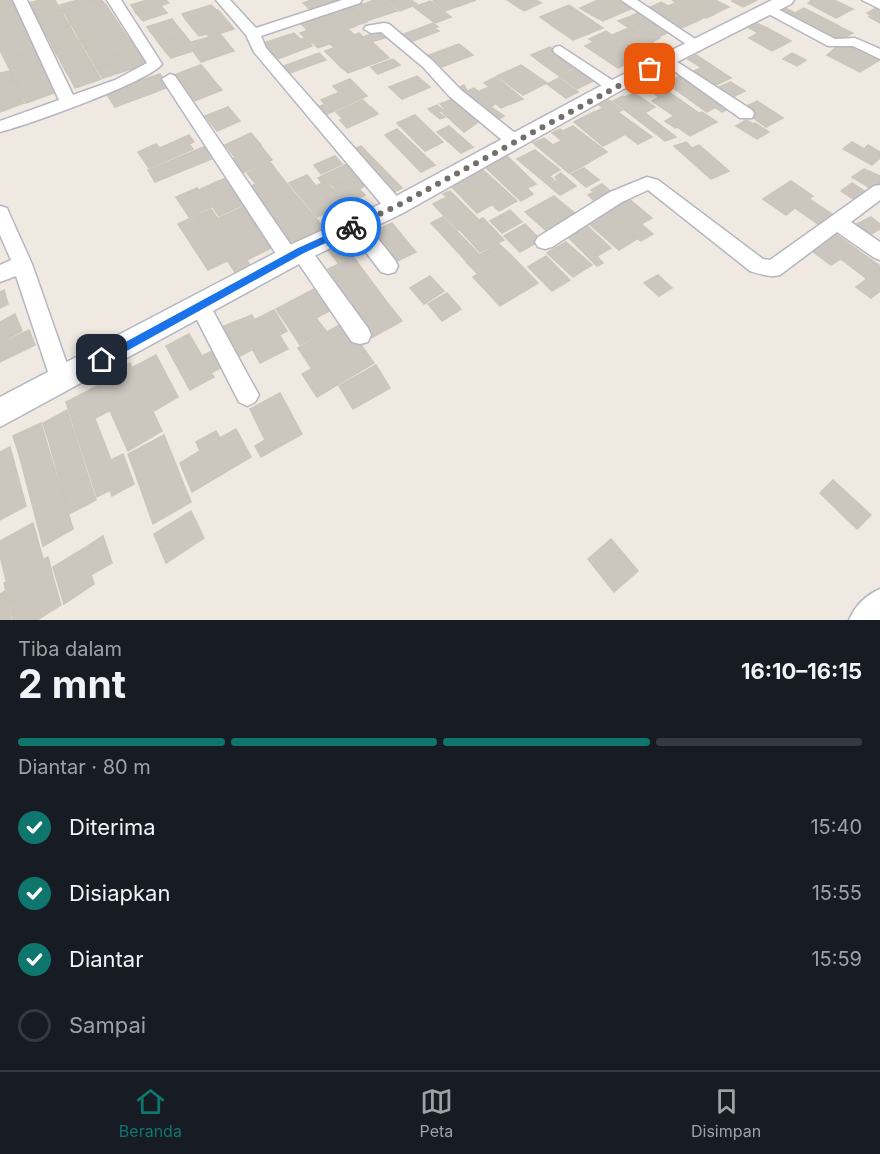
<!DOCTYPE html>
<html lang="id">
<meta charset="utf-8">
<style>
body{margin:0;font-family:Inter,sans-serif;background:#20242c;color:#f1f3f6;height:100vh;display:flex;flex-direction:column;font-size:22px;white-space:nowrap}
*{box-sizing:border-box;margin:0}
p{font-size:20px;color:#9ea1a6}
.icon{flex:none;width:33px;height:33px;fill:none;stroke:currentColor;stroke-width:2;stroke-linecap:round;stroke-linejoin:round}
.map{position:relative;height:620px;overflow:hidden}
.side{display:flex;flex-direction:column;background:#171b24;flex:1}
.side>*{flex:none}
.pin{position:absolute;display:grid;place-items:center;width:51px;height:51px;color:#fff;margin:-26px;border-radius:12px;box-shadow:0 3px 9px #0006}
.courier{position:absolute;display:grid;place-items:center;width:60px;height:60px;margin:-30px;border:4px solid #1a73e8;border-radius:50%;background:#fff;color:#222;box-shadow:0 2px 8px #0007}
.overview em{font-style:normal;font-weight:700}
.overview div{display:flex;flex-direction:column-reverse}
.overview{display:flex;align-items:center;justify-content:space-between;height:102px;padding:0 18px}
h1{font-size:39px;font-weight:700;line-height:45px}
.bar{display:grid;grid-template-columns:repeat(4,1fr);gap:9px 6px;align-content:center;height:72px;padding:0 18px}
.bar i{height:8px;border-radius:4px;background:#363941}
.bar .current{background:#0f766e}
.bar p{grid-column:span 4}
ol{padding:0 18px;list-style:none}
li{display:flex;align-items:center;gap:18px;height:66px}
li p{margin-inline-start:auto}
li .icon{padding:6px;border-radius:50%;background:#0f766e;color:#fff;stroke-width:4}
li:last-child{color:#9ea1a6}
li i{width:33px;height:33px;border:3px solid #363941;border-radius:50%}
.tab-bar{display:flex;justify-content:space-around;align-items:center;height:84px;border-top:2px solid #363941;background:#171b24;font-size:16px;color:#9ea1a6}
.tab-bar a{display:grid;justify-items:center;gap:3px}
.tab-bar .current{color:#0f766e}
.map>svg:first-child{display:block}
</style>
<div class="map">
<svg width="880" height="620" viewBox="0 0 880 620">
<rect width="100%" height="100%" fill="#efe9e1"/>
<g fill="#cbc7bf" stroke="#cbc5ba" stroke-width="1.5">
<polygon points="0,0 13,0 15,4 0,8"/>
<polygon points="40,0 55,0 57,4 33,11 29,3"/>
<polygon points="78,0 101,0 63,11 60,5"/>
<polygon points="101,0 106,5 67,17 63,11"/>
<polygon points="147,0 166,0 169,3 136,13 131,5"/>
<polygon points="311,0 342,0 312,11 303,3"/>
<polygon points="374,0 384,0 397,11 379,17 364,4"/>
<polygon points="386,0 411,0 417,4 400,11"/>
<polygon points="436,0 476,0 445,11 433,1"/>
<polygon points="507,0 536,0 541,3 524,11"/>
<polygon points="598,0 622,0 624,1 592,15 580,8"/>
<polygon points="672,0 686,0 713,15 706,18"/>
<polygon points="686,0 699,0 720,11 713,15"/>
<polygon points="699,0 715,0 729,7 720,11"/>
<polygon points="734,0 757,0 743,7 732,1"/>
<polygon points="810,0 834,0 853,9 836,18 808,3 812,1"/>
<polygon points="430,1 451,17 435,23 414,7"/>
<polygon points="624,1 635,7 603,21 592,15"/>
<polygon points="360,2 378,17 367,21 349,5"/>
<polygon points="661,2 695,22 686,26 653,6"/>
<polygon points="675,3 703,18 696,22 668,6"/>
<polygon points="15,4 19,12 0,17 0,8"/>
<polygon points="57,4 61,10 37,17 33,11"/>
<polygon points="106,5 110,11 70,23 67,17"/>
<polygon points="160,5 167,13 143,21 136,13"/>
<polygon points="211,5 216,10 186,20 182,14"/>
<polygon points="569,5 603,28 588,34 567,19 551,25 540,17"/>
<polygon points="653,6 686,26 676,30 643,10"/>
<polygon points="783,7 795,13 804,8 839,26 824,34 778,9"/>
<polygon points="351,8 367,22 357,25 341,11"/>
<polygon points="876,8 880,10 880,23 869,17 872,16 867,13"/>
<polygon points="61,10 65,18 41,25 37,17"/>
<polygon points="218,10 234,29 209,37 207,34 199,36 186,20"/>
<polygon points="110,11 114,17 74,29 70,23"/>
<polygon points="19,12 24,21 0,28 0,17"/>
<polygon points="340,12 356,26 337,33 321,18"/>
<polygon points="639,12 671,31 659,37 627,18"/>
<polygon points="114,17 118,23 77,35 74,29"/>
<polygon points="318,17 337,34 318,40 300,23"/>
<polygon points="65,18 70,26 45,33 41,25"/>
<polygon points="626,18 660,38 652,42 618,21"/>
<polygon points="172,19 178,27 153,35 147,27"/>
<polygon points="567,19 588,34 573,40 551,25"/>
<polygon points="24,21 29,30 0,38 0,28"/>
<polygon points="752,21 767,28 758,33 744,25"/>
<polygon points="118,23 122,29 81,42 77,35"/>
<polygon points="433,23 438,27 434,28 439,31 408,43 399,36"/>
<polygon points="70,26 74,34 50,41 45,33"/>
<polygon points="178,27 184,34 159,43 153,35"/>
<polygon points="840,27 853,33 836,42 823,35"/>
<polygon points="628,28 660,47 644,55 612,35"/>
<polygon points="767,28 791,41 772,51 749,38"/>
<polygon points="122,29 126,35 85,48 81,42"/>
<polygon points="29,30 34,39 0,50 0,38"/>
<polygon points="308,30 318,40 311,43 300,33"/>
<polygon points="349,30 354,35 318,48 313,43"/>
<polygon points="380,31 387,37 372,42 366,36"/>
<polygon points="606,31 612,35 644,55 627,63 589,39"/>
<polygon points="294,33 300,39 263,52 258,45"/>
<polygon points="359,33 363,37 335,48 330,44"/>
<polygon points="74,34 79,42 54,50 50,41"/>
<polygon points="184,34 190,42 165,51 159,43"/>
<polygon points="220,34 234,51 201,62 193,51 198,50 192,42"/>
<polygon points="126,35 131,41 89,55 85,48"/>
<polygon points="366,36 372,42 332,58 325,51"/>
<polygon points="304,38 312,46 272,61 264,52"/>
<polygon points="34,39 40,49 5,60 0,50"/>
<polygon points="131,41 135,48 93,62 89,55"/>
<polygon points="79,42 84,50 59,58 54,50"/>
<polygon points="190,42 196,50 171,58 165,51"/>
<polygon points="372,42 382,51 341,67 332,58"/>
<polygon points="594,42 627,63 618,68 585,46"/>
<polygon points="459,44 473,55 442,67 429,55"/>
<polygon points="840,44 847,48 851,45 880,60 860,72 827,55"/>
<polygon points="550,47 564,56 544,65 531,55"/>
<polygon points="135,48 140,55 97,69 93,62"/>
<polygon points="40,49 45,59 10,70 5,60"/>
<polygon points="84,50 89,59 64,68 59,58"/>
<polygon points="382,51 389,58 348,73 341,67"/>
<polygon points="319,53 326,60 284,75 278,68"/>
<polygon points="792,53 806,60 797,66 783,59"/>
<polygon points="140,55 146,64 103,78 97,69"/>
<polygon points="696,55 710,64 702,68 688,59"/>
<polygon points="564,56 578,66 558,75 544,65"/>
<polygon points="45,59 51,70 15,82 10,70"/>
<polygon points="89,59 95,69 70,78 64,68"/>
<polygon points="393,59 400,65 378,74 371,67"/>
<polygon points="710,64 731,78 710,88 689,73"/>
<polygon points="201,65 208,73 178,85 171,76"/>
<polygon points="521,65 547,83 523,95 497,76"/>
<polygon points="578,68 595,80 577,89 559,76"/>
<polygon points="95,69 101,79 75,88 70,78"/>
<polygon points="51,70 56,79 20,91 15,82"/>
<polygon points="9,71 14,81 0,86 0,73"/>
<polygon points="660,71 672,79 665,82 653,74"/>
<polygon points="208,73 215,82 185,94 178,85"/>
<polygon points="160,74 169,87 115,107 106,93"/>
<polygon points="683,75 731,108 722,112 674,79"/>
<polygon points="417,76 430,87 402,99 389,87"/>
<polygon points="496,77 523,99 511,104 484,83"/>
<polygon points="559,78 578,92 566,98 547,84"/>
<polygon points="56,79 62,90 26,103 20,91"/>
<polygon points="350,79 356,85 339,92 333,86"/>
<polygon points="672,79 714,108 707,112 665,82"/>
<polygon points="14,81 19,92 0,98 0,86"/>
<polygon points="215,82 222,90 192,102 185,94"/>
<polygon points="730,82 745,91 727,100 713,90"/>
<polygon points="356,85 367,96 323,116 316,108 325,104 321,100"/>
<polygon points="464,85 467,91 474,88 495,104 491,107 504,116 493,122 454,90"/>
<polygon points="489,87 510,104 501,108 480,91"/>
<polygon points="663,88 699,113 702,112 717,122 690,136 677,127 675,128 665,121 674,116 652,101 659,97 653,93"/>
<polygon points="19,92 24,103 0,112 0,98"/>
<polygon points="634,93 655,107 646,112 625,97"/>
<polygon points="623,96 676,137 665,141 613,101"/>
<polygon points="455,98 481,120 464,132 441,111 445,109 440,104"/>
<polygon points="363,100 369,106 342,118 336,112"/>
<polygon points="609,100 622,110 618,112 652,137 638,144 595,112 603,108 599,105"/>
<polygon points="757,101 783,118 766,127 741,109"/>
<polygon points="437,105 443,110 438,112 445,117 440,119 428,109"/>
<polygon points="228,107 240,121 217,131 205,116"/>
<polygon points="371,107 378,114 347,128 340,120"/>
<polygon points="594,112 624,135 603,146 574,122"/>
<polygon points="415,115 443,142 425,151 397,123"/>
<polygon points="746,120 753,124 755,123 769,132 757,139 736,126"/>
<polygon points="449,126 473,147 461,153 437,132"/>
<polygon points="573,126 607,152 589,162 552,133 560,129 563,131"/>
<polygon points="397,129 435,165 421,172 385,135"/>
<polygon points="251,133 261,145 235,157 225,145"/>
<polygon points="189,135 194,142 189,144 193,149 149,168 138,152 156,144 160,148"/>
<polygon points="544,138 553,145 561,141 588,163 569,173 533,143"/>
<polygon points="686,142 692,148 699,145 729,171 711,179 674,146"/>
<polygon points="852,142 864,149 868,145 880,152 880,158 872,165 843,149"/>
<polygon points="206,146 214,158 155,182 148,170"/>
<polygon points="261,146 272,160 240,174 230,160"/>
<polygon points="361,146 402,188 392,193 352,150"/>
<polygon points="535,150 560,170 549,176 554,180 547,184 517,159"/>
<polygon points="335,156 342,164 321,174 314,165"/>
<polygon points="507,156 536,184 527,188 533,194 521,201 485,167"/>
<polygon points="270,162 279,174 256,184 247,173"/>
<polygon points="347,164 357,175 332,186 327,180 322,183 318,178"/>
<polygon points="584,168 599,180 586,187 571,174"/>
<polygon points="864,169 880,176 880,187 875,191 852,177"/>
<polygon points="483,170 517,201 499,211 465,179"/>
<polygon points="561,173 576,186 560,195 548,185 558,180 555,177"/>
<polygon points="279,174 292,190 262,204 249,187"/>
<polygon points="307,175 316,186 326,181 331,188 321,192 335,208 317,217 289,183"/>
<polygon points="358,175 368,184 359,189 365,195 349,203 346,202 334,189 334,186"/>
<polygon points="229,177 241,193 229,199 216,182"/>
<polygon points="463,178 491,205 477,213 449,184"/>
<polygon points="791,181 813,196 809,199 832,214 818,224 795,208 786,215 763,199"/>
<polygon points="216,182 229,199 211,207 199,190"/>
<polygon points="852,183 869,194 858,202 841,191"/>
<polygon points="602,184 614,194 599,205 588,195 594,192 591,190"/>
<polygon points="197,188 211,207 189,217 176,197"/>
<polygon points="332,188 351,209 342,214 322,193"/>
<polygon points="292,190 324,228 291,244 262,204"/>
<polygon points="450,191 478,219 458,230 433,204 447,197 443,194"/>
<polygon points="241,194 247,203 219,216 213,207"/>
<polygon points="554,196 579,217 563,227 538,205"/>
<polygon points="629,199 652,218 641,224 619,205"/>
<polygon points="247,205 268,234 239,248 219,218"/>
<polygon points="538,205 563,227 550,234 525,212"/>
<polygon points="619,205 641,224 653,234 641,241 607,212"/>
<polygon points="211,209 252,268 237,275 197,215"/>
<polygon points="510,210 522,222 502,233 490,221"/>
<polygon points="606,213 637,239 619,250 588,223"/>
<polygon points="197,215 227,261 208,270 178,224"/>
<polygon points="443,217 479,254 466,261 431,223"/>
<polygon points="871,217 880,224 880,229 868,236 855,225"/>
<polygon points="483,218 504,240 480,252 460,230"/>
<polygon points="392,223 405,239 379,252 366,235"/>
<polygon points="525,224 541,240 520,252 504,236"/>
<polygon points="585,224 611,248 597,256 603,263 597,266 566,235"/>
<polygon points="268,234 277,245 247,260 239,248"/>
<polygon points="837,235 856,249 831,265 812,251"/>
<polygon points="355,237 364,249 351,255 343,243"/>
<polygon points="405,239 416,252 389,265 379,252"/>
<polygon points="566,242 592,265 573,277 547,253"/>
<polygon points="343,243 389,305 357,322 326,279 333,276 328,269 339,264 328,250"/>
<polygon points="499,244 511,255 478,274 466,262"/>
<polygon points="856,249 880,266 880,268 866,278 841,259"/>
<polygon points="511,255 538,283 500,306 473,277"/>
<polygon points="546,256 570,280 552,291 528,267"/>
<polygon points="880,269 880,291 871,298 856,287"/>
<polygon points="658,275 672,288 659,296 644,283"/>
<polygon points="430,276 444,291 424,304 410,288"/>
<polygon points="318,287 333,309 291,331 276,309"/>
<polygon points="4,290 8,304 0,308 0,292"/>
<polygon points="447,293 461,309 442,321 428,304"/>
<polygon points="389,305 402,321 369,339 357,322"/>
<polygon points="274,310 287,331 267,342 254,320"/>
<polygon points="15,314 22,331 0,343 0,322"/>
<polygon points="252,315 267,342 238,357 222,327"/>
<polygon points="316,318 326,331 300,345 291,331"/>
<polygon points="345,322 359,342 312,369 298,348"/>
<polygon points="29,330 35,345 0,362 0,344"/>
<polygon points="189,334 202,356 216,349 226,365 211,373 214,377 190,390 166,346"/>
<polygon points="280,336 288,349 260,363 253,350"/>
<polygon points="359,342 374,363 317,397 302,374"/>
<polygon points="156,355 178,397 154,411 133,367"/>
<polygon points="130,363 145,395 111,413 97,380"/>
<polygon points="376,365 390,388 353,409 339,386"/>
<polygon points="99,385 109,411 75,429 66,402"/>
<polygon points="280,393 302,434 261,457 255,446 265,440 250,409"/>
<polygon points="145,395 162,431 128,451 111,413"/>
<polygon points="67,410 73,429 49,442 43,423"/>
<polygon points="95,419 111,460 123,454 134,484 112,496 110,490 97,497 75,430"/>
<polygon points="41,423 47,444 20,458 13,436"/>
<polygon points="73,429 88,476 62,489 49,442"/>
<polygon points="236,429 251,457 192,492 180,463 200,451 196,442 216,431 220,438"/>
<polygon points="164,435 180,475 143,495 128,454"/>
<polygon points="47,444 73,529 43,546 20,458"/>
<polygon points="10,447 26,506 0,520 0,452"/>
<polygon points="180,475 191,502 153,524 143,495"/>
<polygon points="88,476 96,500 69,514 62,489"/>
<polygon points="833,480 871,515 857,529 820,493"/>
<polygon points="191,511 204,538 166,563 154,534"/>
<polygon points="33,523 43,559 6,580 0,556 0,541"/>
<polygon points="103,536 112,563 91,575 83,549"/>
<polygon points="611,539 638,571 614,592 588,559"/>
<polygon points="83,549 94,584 64,604 53,567"/>
<polygon points="48,557 53,577 9,603 4,583"/>
<polygon points="53,577 61,605 37,620 13,620 9,603"/>
<polygon points="5,591 11,619 10,620 0,620 0,594"/>
</g>
<g fill="none" stroke-linecap="round" stroke-linejoin="round">
<g stroke="#b4b7c1" stroke-width="3">
<g id="minor">
<path d="M13,0H27L73,95L115,80L147,63L107,0H121L162,64C149,82 27,125 0,132V121L59,100Z"/>
<polygon points="216,0 230,0 256,28 342,0 362,0 360,3 261,36 266,48 402,202 404,207 402,212 395,214 388,212 254,52 246,35"/>
<polygon points="621,0 637,0 704,45 697,49 692,48"/>
<polygon points="862,0 880,0 880,9"/>
<polygon points="768,4 835,39 855,38 880,49 880,59 853,46 828,46 763,11 761,8"/>
<polygon points="384,23 389,24 433,61 461,90 520,137 522,141 520,145 508,145 449,96 423,67 381,32 371,33 364,29 366,26"/>
<polygon points="560,46 618,84 621,87 618,90 608,90 555,53 553,50 555,47"/>
<polygon points="668,56 752,110 754,114 752,118 740,118 663,63 661,60"/>
<polygon points="170,74 175,76 293,248 301,243 308,246 368,328 371,335 368,342 360,344 352,342 297,261 289,266 282,263 162,79"/>
<path d="M647,177L658,180L763,259L770,260L874,186L880,185V200L851,222L880,242V260L873,257L837,232L780,275C770,278 760,274 750,271L648,190L622,202L552,247L545,249L538,247L535,242L538,237L610,192Z"/>
<polygon points="0,206 7,208 9,213 32,264 73,381 70,388 62,391 54,388 51,381 16,276 0,282 0,265 11,260 0,235"/>
<polygon points="356,218 363,220 395,260 398,266 395,272 388,274 381,272 349,230 347,225 349,220"/>
<polygon points="200,297 207,300 255,388 259,395 255,402 247,406 239,402 190,306 193,300"/>
<path d="M880,589V620H849C855,606 866,595 880,589Z"/>
</g>
</g>
<g stroke="#b4b7c1" stroke-width="3">
<polygon id="tertiary" points="772,0 794,0 791,4 620,91 403,213 310,258 0,427 0,397 292,244 387,201 606,83"/>
</g>
<use href="#minor" fill="#fff" fill-rule="evenodd"/>
<use href="#tertiary" fill="#fff" fill-rule="evenodd"/>
</g>
<polygon fill="#1a73e8" points="351,224 354,225 354,230 304,253 105,363 98,363 98,357 298,248"/>
<g fill="none" stroke-linecap="round" stroke-linejoin="round">
<polyline stroke="#726f6d" stroke-width="6" stroke-dasharray="0 10.8" points="351,227 395,207 650,69"/>
</g>
</svg>
<div class="pin" style="left:650px;top:69px;background:#ea580c"><svg class="icon" aria-label="bag" viewBox="0 0 24 24"><path d="M5 8h14l-1 12H6zM9 8a3 3 0 0 1 6 0"/></svg></div>
<div class="pin" style="left:102px;top:360px;background:#1f2937"><svg class="icon" aria-label="home" viewBox="0 0 24 24"><path d="M3 11l9-7 9 7M6 9v11h12V9"/></svg></div>
<div class="courier" style="left:351px;top:227px"><svg class="icon" aria-label="bike" viewBox="0 0 24 24"><circle cx="6" cy="16" r="4"/><circle cx="18" cy="16" r="4"/><path d="M6 16l4-8h5l3 8M10 8l3 8H6M13 5h3"/></svg></div>
</div>
<section class="side">
<div class="overview"><div><h1>2 mnt</h1><p>Tiba dalam</p></div><em>16:10–16:15</em></div>
<div class="bar"><i class="current"></i><i class="current"></i><i class="current"></i><i></i><p>Diantar · 80 m</p></div>
<ol>
<li><svg class="icon" aria-label="check" viewBox="0 0 24 24"><path d="M5 12l5 5 9-10"/></svg>Diterima<p>15:40</p></li>
<li><svg class="icon" aria-label="check" viewBox="0 0 24 24"><path d="M5 12l5 5 9-10"/></svg>Disiapkan<p>15:55</p></li>
<li><svg class="icon" aria-label="check" viewBox="0 0 24 24"><path d="M5 12l5 5 9-10"/></svg>Diantar<p>15:59</p></li>
<li><i></i>Sampai</li>
</ol>
</section>
<nav class="tab-bar">
<a class="current"><svg class="icon" aria-label="home" viewBox="0 0 24 24"><path d="M3 11l9-7 9 7M6 9v11h12V9"/></svg>Beranda</a>
<a><svg class="icon" aria-label="map" viewBox="0 0 24 24"><path d="M3 6l6-2 6 2 6-2v14l-6 2-6-2-6 2zM9 4v14M15 6v14"/></svg>Peta</a>
<a><svg class="icon" aria-label="saved" viewBox="0 0 24 24"><path d="M7 4h10v16l-5-4-5 4z"/></svg>Disimpan</a>
</nav>
